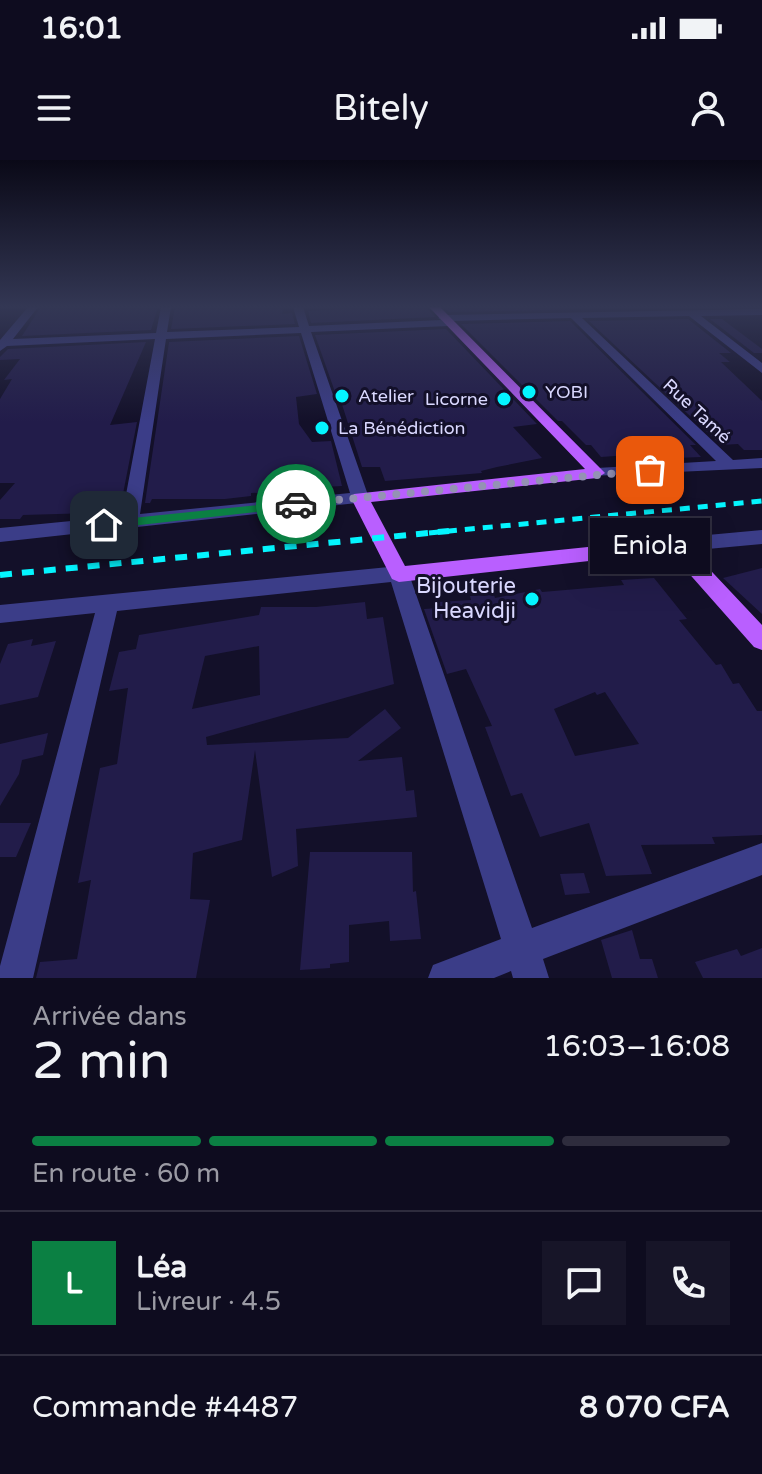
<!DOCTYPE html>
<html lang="fr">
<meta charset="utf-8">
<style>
body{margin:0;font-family:"Varela Round",sans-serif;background:#171528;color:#f1f3f6;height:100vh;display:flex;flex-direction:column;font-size:30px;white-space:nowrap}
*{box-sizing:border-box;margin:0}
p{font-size:26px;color:#9b9ba4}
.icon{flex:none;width:44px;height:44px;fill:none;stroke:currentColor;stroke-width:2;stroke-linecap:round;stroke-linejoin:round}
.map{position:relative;height:818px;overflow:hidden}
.details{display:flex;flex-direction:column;background:#0e0c1f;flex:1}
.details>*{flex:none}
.pin{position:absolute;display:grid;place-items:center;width:68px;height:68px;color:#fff;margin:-34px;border-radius:16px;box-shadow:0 4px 12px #0006}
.courier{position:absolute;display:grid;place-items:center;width:80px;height:80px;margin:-40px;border:6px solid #0b8043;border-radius:50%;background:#fff;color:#222;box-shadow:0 2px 10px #0007}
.bubble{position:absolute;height:56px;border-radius:0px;background:#0e0c1f;box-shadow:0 8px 32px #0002,0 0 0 2px #2e2c3d;font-size:26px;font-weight:600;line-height:56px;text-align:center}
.headline em{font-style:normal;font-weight:600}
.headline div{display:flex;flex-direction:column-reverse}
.headline{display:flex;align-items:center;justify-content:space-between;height:136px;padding:0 32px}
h1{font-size:52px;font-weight:600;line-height:60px}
.bar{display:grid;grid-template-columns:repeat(4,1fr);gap:12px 8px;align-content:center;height:96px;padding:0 32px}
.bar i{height:10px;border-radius:6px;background:#2e2c3d}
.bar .active{background:#0b8043}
.bar p{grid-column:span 4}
.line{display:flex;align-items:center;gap:20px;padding:0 32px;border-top:2px solid #2e2c3d}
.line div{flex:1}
.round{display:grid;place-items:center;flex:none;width:84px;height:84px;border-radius:0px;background:#171528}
.status{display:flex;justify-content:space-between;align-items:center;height:56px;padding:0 40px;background:#0e0c1f;direction:ltr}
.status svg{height:22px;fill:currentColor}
header{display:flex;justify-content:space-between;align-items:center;height:104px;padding:0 32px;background:#0e0c1f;font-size:36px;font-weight:600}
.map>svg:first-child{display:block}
</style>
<div class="status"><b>16:01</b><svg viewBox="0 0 49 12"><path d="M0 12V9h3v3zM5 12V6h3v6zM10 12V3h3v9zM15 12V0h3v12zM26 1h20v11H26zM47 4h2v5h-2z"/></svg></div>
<header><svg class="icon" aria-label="menu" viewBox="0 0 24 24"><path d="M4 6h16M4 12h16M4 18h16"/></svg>Bitely<svg class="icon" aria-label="person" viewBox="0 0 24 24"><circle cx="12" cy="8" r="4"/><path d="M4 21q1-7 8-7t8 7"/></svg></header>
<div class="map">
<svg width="762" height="818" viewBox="0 0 762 818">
<rect width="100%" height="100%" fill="#131029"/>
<g fill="#221c4a" fill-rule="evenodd">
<polygon points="158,147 151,170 22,176 40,148"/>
<polygon points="175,147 283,148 282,154 292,153 295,164 171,169"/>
<polygon points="362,147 426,147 435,157 311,163 308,151"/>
<polygon points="444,147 696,147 449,152"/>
<polygon points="688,159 731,193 719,193 730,202 721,202 762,241 762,290 744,290 738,284 721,285 589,161"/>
<polygon points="710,159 722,159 762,189 762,193 754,193"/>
<polygon points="570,161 696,285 690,285 701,297 676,298 671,292 601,297 591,285 586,285 562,261 558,261 461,164"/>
<polygon points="446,169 537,264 513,267 542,298 497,307 481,311 482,313 385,321 380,307 362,307 338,232 335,232 315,175"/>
<polygon points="299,176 317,234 296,237 299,264 312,282 331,281 342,326 306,328 306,331 251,333 251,336 225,339 152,339 150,343 145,343 169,182"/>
<polygon points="146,182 110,265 137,262 121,344 105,344 93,353 23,355 20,359 0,359 0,340 15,323 0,323 0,239 12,219 4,220 20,199 0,200 0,197 8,189"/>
<polygon points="762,408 762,454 723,418"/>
<path d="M654,418L687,459L679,460L716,505L721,504L733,524L739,523L757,551H762V675L712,677L715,684L641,685L652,714L606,716L589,663L540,677L522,633L511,636L485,567L492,566L466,509L447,514L424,449L440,448L438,442L471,440L470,436L494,435L495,438L540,429L542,432L624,425L621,420ZM595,532L597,535L605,532L639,584L575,596L554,549Z"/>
<path d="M365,442L367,459L383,457L394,524L206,577L207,585L348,578L385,549L401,568L358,601L402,597L406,631L414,630L417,657L296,669L298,706L272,717L255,590L242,680L193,693L190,739L210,740L196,818H36L40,802L77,799L91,720L78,723L100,608L117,604L128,528L109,531L119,492L136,489L139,475L259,455L261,447H316ZM259,486L260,535L192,549L205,496Z"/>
<polygon points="33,479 31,486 56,481 38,537 0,545 0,504 8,484"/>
<polygon points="48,573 43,595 22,600 19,614 0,646 0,584"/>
<polygon points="0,663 31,663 16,697 0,697"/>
<polygon points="310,692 412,692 413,732 416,731 421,779 390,781 389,761 349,765 349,802 330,804 330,808 300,810"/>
<polygon points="584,713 590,733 565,735 560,714"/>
<polygon points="632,770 640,799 652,799 658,818 612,818 601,780"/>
<polygon points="762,788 762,818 703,818 695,802 737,789 741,796"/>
</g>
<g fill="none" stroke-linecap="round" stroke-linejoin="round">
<g fill="#3b3d88" fill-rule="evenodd">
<path d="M28,147H38L13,179L156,173L161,147H171L167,172L299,167L293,147H303L309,166L441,160L438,158L443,155L762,149V155L701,156L762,203V213L689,156L582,158L733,300L762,298V308L591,316L589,313L597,308L716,301L571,158L451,161L453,163L448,166L311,172L369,338L366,342L0,382V368L122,356L155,179L7,186L0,191V180ZM301,173L350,333L140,354L166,179Z"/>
<polygon points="762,370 762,384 675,392 665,385 675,378"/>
<polygon points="399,406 406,409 409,414 532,768 762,683 762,715 543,799 549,818 513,818 511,811 494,818 428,818 433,805 501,779 391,422 117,451 33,818 0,818 0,806 95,453 0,463 0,445"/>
</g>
<polygon fill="#b95fff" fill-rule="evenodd" points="429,147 440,147 605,313 597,318 371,342 405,406 675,378 682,380 762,465 762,490 754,487 670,392 399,422 392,419 351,338 354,334 585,309"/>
<polyline stroke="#04f5ff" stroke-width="5" stroke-dasharray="10 8" stroke-linecap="butt" points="429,373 762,341"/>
<polyline stroke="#04f5ff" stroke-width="6" stroke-dasharray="12 10" stroke-linecap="butt" points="0,415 449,371"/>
</g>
<linearGradient id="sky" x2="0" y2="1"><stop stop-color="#0a0917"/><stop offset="0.56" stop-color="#333754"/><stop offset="1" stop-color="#333754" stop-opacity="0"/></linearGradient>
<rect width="762" height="262" fill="url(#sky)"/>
<polygon fill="#0b8043" points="296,341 300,342 300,347 104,369 98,365 104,361"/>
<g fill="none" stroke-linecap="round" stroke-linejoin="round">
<polyline stroke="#9492b4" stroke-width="8" stroke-dasharray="0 14.4" points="296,344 650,310"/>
</g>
<g fill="#04f5ff" stroke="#131029" stroke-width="3">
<circle cx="529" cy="232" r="8"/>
<circle cx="342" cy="236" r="8"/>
<circle cx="504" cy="239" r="8"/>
<circle cx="322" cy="268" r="8"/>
<circle cx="532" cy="439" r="8"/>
</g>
<g text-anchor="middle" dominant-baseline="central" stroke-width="6" stroke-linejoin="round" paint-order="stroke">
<g font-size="18" fill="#dad8ff" stroke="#131029" text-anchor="start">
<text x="545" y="232">YOBI</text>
<text x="358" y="236">Atelier</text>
<text x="488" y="239" text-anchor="end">Licorne</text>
<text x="338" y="268">La Bénédiction</text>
</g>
<g font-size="18" fill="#dad8ff" stroke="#131029">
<text transform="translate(697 251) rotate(43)">Rue Tamé</text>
</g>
<g font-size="22" fill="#dad8ff" stroke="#131029" text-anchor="end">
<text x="516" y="426">Bijouterie<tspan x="516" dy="25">Heavidji</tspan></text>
</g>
</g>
</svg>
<div class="pin" style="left:650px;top:310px;background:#ea580c"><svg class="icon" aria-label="bag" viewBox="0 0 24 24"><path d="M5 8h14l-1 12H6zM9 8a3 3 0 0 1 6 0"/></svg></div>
<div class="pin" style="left:104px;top:365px;background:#1f2937"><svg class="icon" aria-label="home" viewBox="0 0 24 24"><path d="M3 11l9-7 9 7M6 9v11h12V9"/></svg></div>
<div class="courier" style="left:296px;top:344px"><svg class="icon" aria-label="car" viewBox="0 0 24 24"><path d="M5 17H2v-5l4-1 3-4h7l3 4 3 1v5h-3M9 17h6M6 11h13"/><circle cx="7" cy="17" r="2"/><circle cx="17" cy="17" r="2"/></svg></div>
<div class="bubble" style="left:590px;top:358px;width:120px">Eniola</div>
</div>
<section class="details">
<div class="headline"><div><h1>2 min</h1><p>Arrivée dans</p></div><em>16:03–16:08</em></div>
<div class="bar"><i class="active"></i><i class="active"></i><i class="active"></i><i></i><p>En route · 60 m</p></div>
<div class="line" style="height:144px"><b class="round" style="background:#0b8043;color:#fff">L</b><div><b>Léa</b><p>Livreur · 4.5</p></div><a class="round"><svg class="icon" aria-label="chat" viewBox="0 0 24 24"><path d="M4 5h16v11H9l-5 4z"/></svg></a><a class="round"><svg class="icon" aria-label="phone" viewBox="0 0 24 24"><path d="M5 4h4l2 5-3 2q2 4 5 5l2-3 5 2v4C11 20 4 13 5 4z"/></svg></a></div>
<div class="line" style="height:104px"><div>Commande #4487</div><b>8 070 CFA</b></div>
</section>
